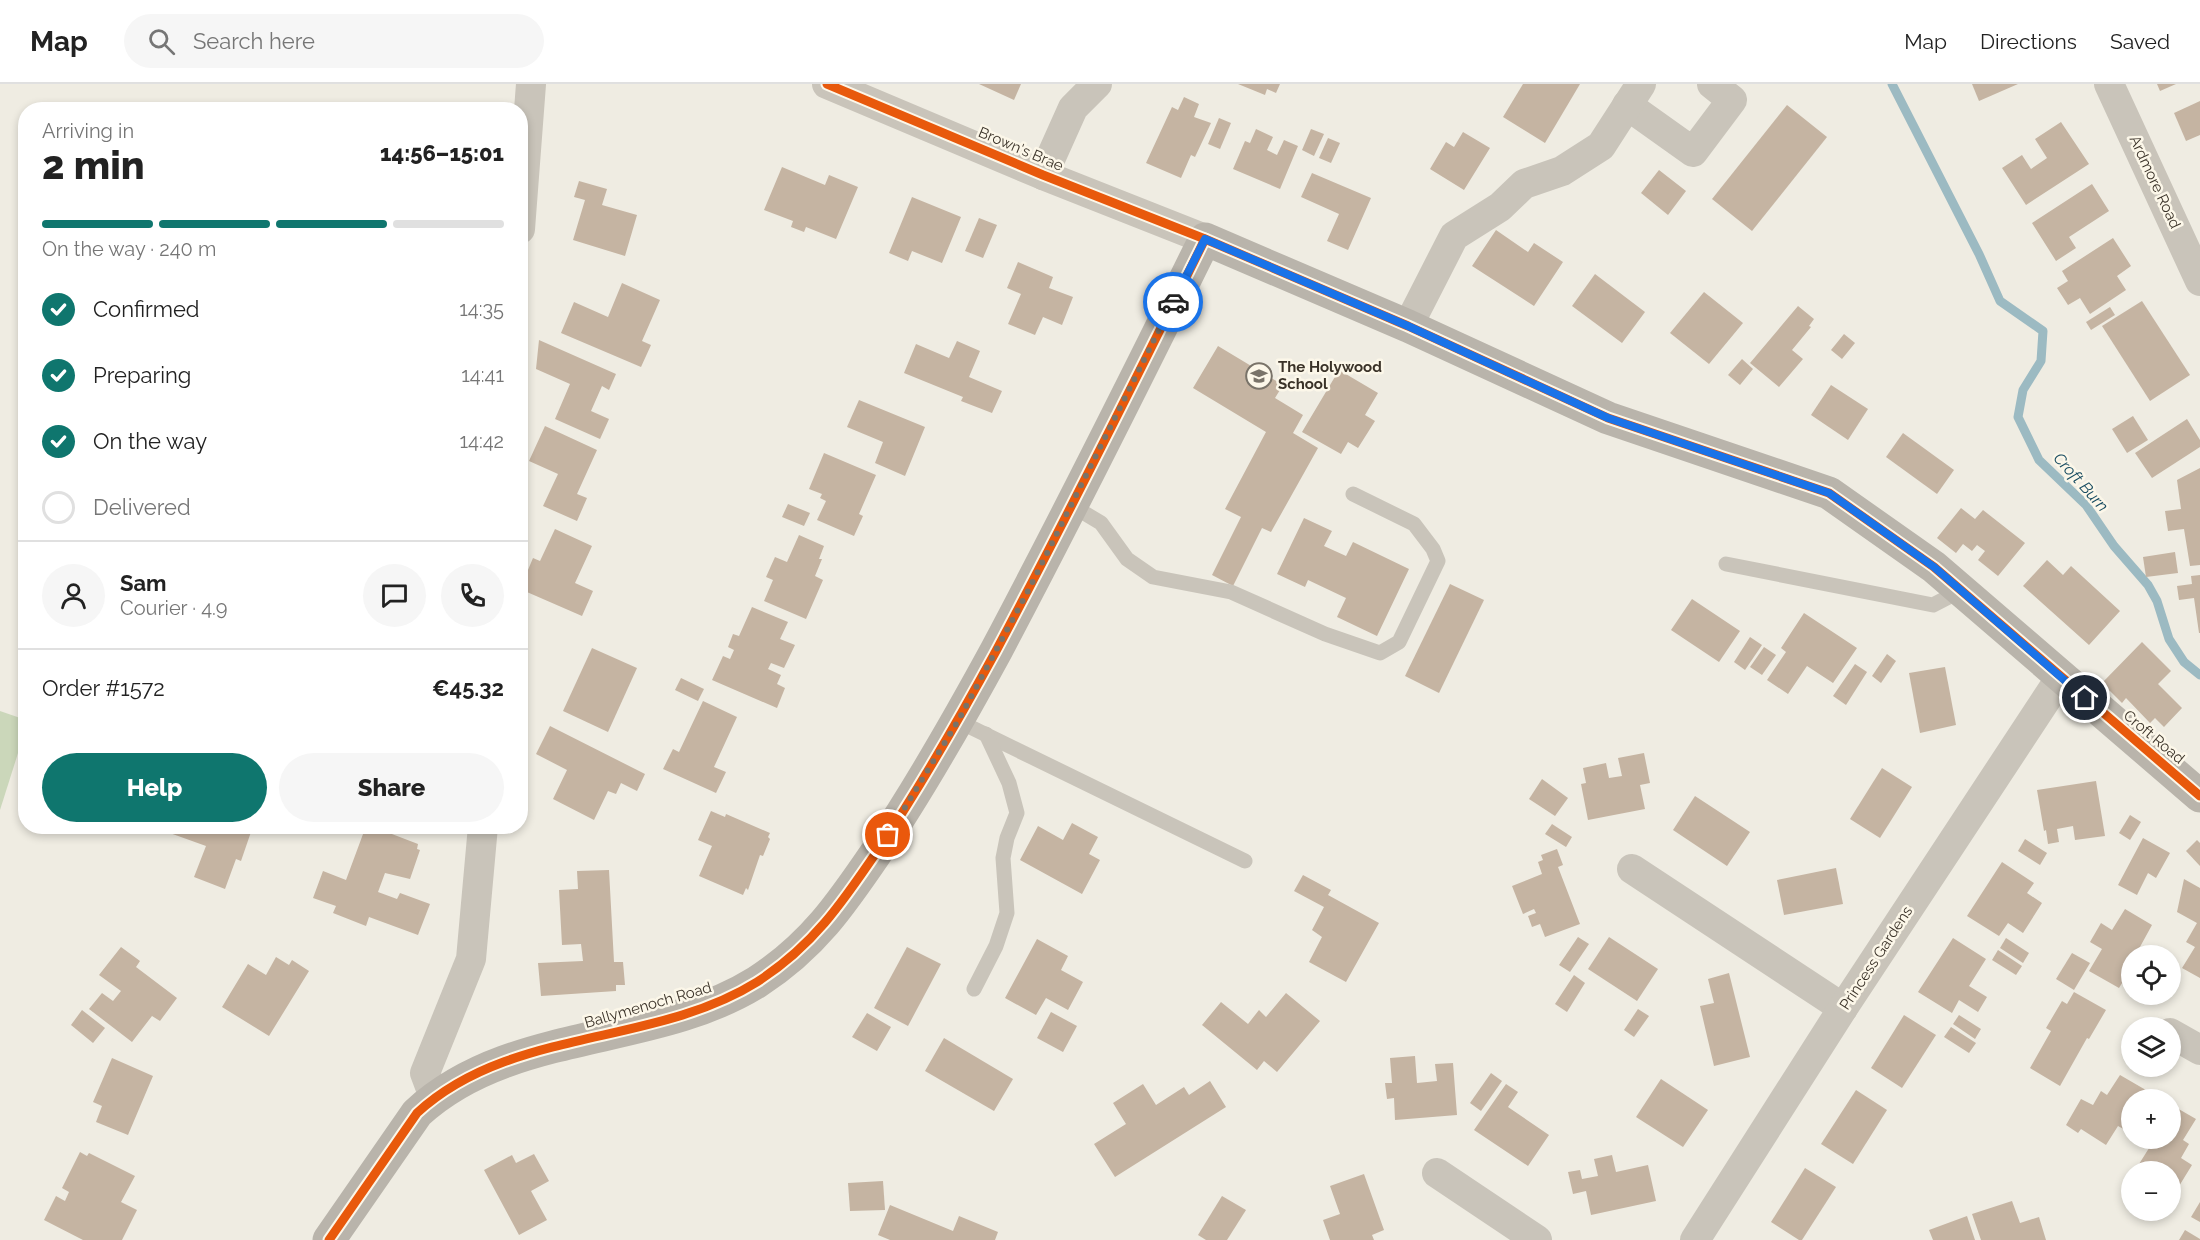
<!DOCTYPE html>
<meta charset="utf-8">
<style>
body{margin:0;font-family:Raleway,sans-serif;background:#f6f6f6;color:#222;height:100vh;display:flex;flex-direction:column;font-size:22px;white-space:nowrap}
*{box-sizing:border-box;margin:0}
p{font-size:20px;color:#767676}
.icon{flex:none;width:33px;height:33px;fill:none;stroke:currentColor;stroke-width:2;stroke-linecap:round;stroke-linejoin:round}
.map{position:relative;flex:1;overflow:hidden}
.sheet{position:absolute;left:18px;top:18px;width:510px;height:732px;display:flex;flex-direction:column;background:#fff;border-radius:24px;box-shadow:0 3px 9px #0003}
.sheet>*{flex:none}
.fabs{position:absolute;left:2121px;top:861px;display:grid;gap:12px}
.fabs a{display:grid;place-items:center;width:60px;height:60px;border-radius:50%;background:#fff;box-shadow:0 3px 9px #0003;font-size:30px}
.pin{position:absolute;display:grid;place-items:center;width:51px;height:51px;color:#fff;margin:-26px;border:3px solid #fff;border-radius:50%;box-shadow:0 2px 6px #0007}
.courier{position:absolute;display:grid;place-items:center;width:60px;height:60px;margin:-30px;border:4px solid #1a73e8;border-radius:50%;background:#fff;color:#222;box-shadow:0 2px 8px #0007}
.overview em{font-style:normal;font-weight:800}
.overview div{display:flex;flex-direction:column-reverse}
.overview{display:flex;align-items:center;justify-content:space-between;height:102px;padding:0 24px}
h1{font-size:39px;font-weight:800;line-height:45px}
.bar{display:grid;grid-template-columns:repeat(4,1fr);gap:9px 6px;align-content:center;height:72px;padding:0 24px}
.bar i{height:8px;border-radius:4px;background:#e0e0e0}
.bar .active{background:#0f766e}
.bar p{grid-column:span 4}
.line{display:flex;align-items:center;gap:15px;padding:0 24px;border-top:2px solid #e0e0e0}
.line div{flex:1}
.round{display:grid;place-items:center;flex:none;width:63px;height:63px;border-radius:32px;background:#f6f6f6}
ol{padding:0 24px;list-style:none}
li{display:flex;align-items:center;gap:18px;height:66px}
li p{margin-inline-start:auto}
li .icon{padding:6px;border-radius:50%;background:#0f766e;color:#fff;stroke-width:4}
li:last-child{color:#767676}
li i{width:33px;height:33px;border:3px solid #e0e0e0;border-radius:50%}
.primary-button{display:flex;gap:12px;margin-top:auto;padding:12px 24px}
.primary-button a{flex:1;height:69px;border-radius:36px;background:#0f766e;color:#fff;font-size:24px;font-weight:800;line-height:69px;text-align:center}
.primary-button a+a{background:#f6f6f6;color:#222}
header{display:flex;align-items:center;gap:36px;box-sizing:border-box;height:84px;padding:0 30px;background:#fff;border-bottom:2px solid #e0e0e0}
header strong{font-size:28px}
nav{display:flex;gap:33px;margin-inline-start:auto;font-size:21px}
.search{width:420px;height:54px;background:#f6f6f6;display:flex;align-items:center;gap:15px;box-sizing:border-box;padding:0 21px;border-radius:33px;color:#767676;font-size:22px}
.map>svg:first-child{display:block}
</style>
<header>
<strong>Map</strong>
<div class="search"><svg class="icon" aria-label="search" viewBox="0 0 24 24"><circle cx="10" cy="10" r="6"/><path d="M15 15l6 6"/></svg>Search here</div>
<nav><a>Map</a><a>Directions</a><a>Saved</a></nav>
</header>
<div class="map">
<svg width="2200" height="1156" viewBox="0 0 2200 1156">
<rect width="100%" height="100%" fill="#efece2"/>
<polygon fill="#cbd7ba" points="0,627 26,636 25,647 0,726"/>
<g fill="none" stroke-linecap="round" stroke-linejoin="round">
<polyline stroke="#9cbac2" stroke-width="9" points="1892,0 1979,170 2000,217 2043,247 2041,277 2023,306 2018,333 2039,376 2086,421 2114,462 2148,501 2157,517 2169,555 2184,578 2200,591"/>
</g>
<g fill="#c5b4a2">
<polygon points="979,0 1021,0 1014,16"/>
<polygon points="1238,0 1280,0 1276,9 1267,5 1265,11"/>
<polygon points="1523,0 1580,0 1545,59 1503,33"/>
<polygon points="1972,0 2018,0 1979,17"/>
<polygon points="2157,0 2176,0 2160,7"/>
<polygon points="1184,13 1199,20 1194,33 1211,39 1195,73 1191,71 1181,94 1146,79 1172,23 1178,26"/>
<polygon points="2200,17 2200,51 2186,57 2174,29"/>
<polygon points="1787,21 1827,53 1752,147 1712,115"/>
<polygon points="1219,34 1231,39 1220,65 1208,60"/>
<polygon points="2061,38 2089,80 2026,121 2002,84 2022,71 2031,85 2047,74 2035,55"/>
<polygon points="1256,45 1273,53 1267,66 1277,71 1284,56 1298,62 1280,105 1233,85 1245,57 1250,59"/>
<polygon points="1311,45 1324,50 1314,72 1302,66"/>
<polygon points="1463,48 1490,64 1464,106 1430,85 1446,58 1454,63"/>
<polygon points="1328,54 1340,59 1331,79 1319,74"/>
<polygon points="782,83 825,101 829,91 858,103 836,155 806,143 804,148 791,143 793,137 764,126"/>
<polygon points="1659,86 1686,107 1668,131 1641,109"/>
<polygon points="1312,89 1371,114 1348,166 1327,157 1339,130 1301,113"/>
<polygon points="579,97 607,105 602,121 637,131 625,172 573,156 585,116 574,113"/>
<polygon points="2092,100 2109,127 2069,153 2076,164 2056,177 2032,139"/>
<polygon points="912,113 961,133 942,179 912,167 908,177 889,169"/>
<polygon points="979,134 997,141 983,174 965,167"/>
<polygon points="1496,146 1528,168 1534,159 1563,178 1534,222 1472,182"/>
<polygon points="2113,154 2131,182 2117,192 2126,206 2090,230 2080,214 2068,221 2057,204 2068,197 2062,187"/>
<polygon points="1018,178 1053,193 1049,204 1073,213 1062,241 1043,233 1035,251 1008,240 1021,210 1007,204"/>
<polygon points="1595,190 1645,228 1622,259 1572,222"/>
<polygon points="622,199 660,216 642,257 651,261 641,283 561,249 574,218 608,233"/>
<polygon points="1704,208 1743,239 1709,280 1670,249"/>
<polygon points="2142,217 2190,291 2150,317 2102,242"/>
<polygon points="1798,222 1814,235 1809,242 1811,243 1792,266 1803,275 1779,303 1750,279"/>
<polygon points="2110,223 2115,231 2091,246 2086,238"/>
<polygon points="1844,250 1855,259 1842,275 1831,266"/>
<polygon points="539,256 616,290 609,306 602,302 591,327 609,335 600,355 555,335 570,300 536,285"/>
<polygon points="957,257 980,267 969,293 1002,307 992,329 961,317 963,313 904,289 916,260 949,274"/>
<polygon points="1218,262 1283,301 1275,314 1303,331 1293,349 1318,364 1271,448 1262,444 1233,502 1212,491 1241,433 1225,425 1266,348 1193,304"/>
<polygon points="1742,275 1753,285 1740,301 1728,291"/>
<polygon points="1339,286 1378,309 1365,331 1375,337 1358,364 1348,358 1341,370 1302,348"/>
<polygon points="1831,301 1868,325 1848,356 1811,331"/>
<polygon points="859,316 925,343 905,392 875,379 883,358 847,343"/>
<polygon points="2133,332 2148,356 2127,369 2112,345"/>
<polygon points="2187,335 2200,356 2200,363 2152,394 2135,369"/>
<polygon points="545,342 597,366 577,410 587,414 577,437 543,422 558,390 529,377"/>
<polygon points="1903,349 1954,386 1937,410 1886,373"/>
<polygon points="824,369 876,391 859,430 863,432 854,452 817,436 826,417 820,414 822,410 809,405"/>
<polygon points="2200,384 2200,481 2190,482 2184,445 2168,447 2165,427 2181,425 2177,396"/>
<polygon points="788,420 810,429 804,442 782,433"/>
<polygon points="1961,424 1975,435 1983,426 2025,459 1998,492 1978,476 1985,467 1977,461 1972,467 1963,460 1956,469 1937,454"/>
<polygon points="1304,434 1332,447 1324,462 1346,472 1353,458 1409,485 1377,552 1337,533 1346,514 1308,496 1305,503 1277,490"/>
<polygon points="555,445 592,462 575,499 593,507 582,532 520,505 533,474 540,477"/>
<polygon points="799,451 824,462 819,475 822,475 815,492 823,496 806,535 764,517 773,496 766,493 775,473 787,478"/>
<polygon points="2175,468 2178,489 2146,493 2143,473"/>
<polygon points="2047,476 2063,491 2071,482 2120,527 2089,561 2023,502"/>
<polygon points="2200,491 2200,549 2199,549 2194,514 2179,516 2177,502 2192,500 2191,492"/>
<polygon points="1450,500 1484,516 1439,609 1405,592"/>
<polygon points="1692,515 1740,547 1719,578 1671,546"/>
<polygon points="752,523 788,538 780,555 795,561 784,584 771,579 768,585 781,591 777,600 785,604 777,624 712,596 723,572 730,575 734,566 728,563 733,550 739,552"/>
<polygon points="1804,529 1857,564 1833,599 1807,582 1788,610 1767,596 1786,568 1781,564"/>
<polygon points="1750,553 1762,561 1745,586 1734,578"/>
<polygon points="2142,558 2171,587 2158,600 2182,624 2164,643 2155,634 2150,639 2126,614 2122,619 2102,599"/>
<polygon points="1764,563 1776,571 1762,591 1750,583"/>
<polygon points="592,564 637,584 608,648 563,627"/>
<polygon points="1887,570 1896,577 1881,599 1872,592"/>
<polygon points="1855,580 1867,588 1846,621 1833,612"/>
<polygon points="1945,583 1956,641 1920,649 1909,589"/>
<polygon points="681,594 704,605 698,617 675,606"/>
<polygon points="703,617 737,633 714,683 726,688 716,709 663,685 673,665 679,668"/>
<polygon points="550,642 645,690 637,707 621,699 616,710 608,707 594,736 553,715 567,686 536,670"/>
<polygon points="1644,669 1650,699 1640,701 1645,725 1588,736 1581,700 1586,699 1583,684 1606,679 1609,694 1622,692 1618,674"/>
<polygon points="1882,684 1912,703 1880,754 1850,735"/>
<polygon points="1542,695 1568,714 1555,732 1529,715"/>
<polygon points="2096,697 2105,752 2075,756 2073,742 2057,745 2059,758 2048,760 2046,746 2044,747 2037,706"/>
<polygon points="1695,712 1750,748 1727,782 1673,746"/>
<polygon points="711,727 725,733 726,730 770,749 768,753 770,755 763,772 760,771 748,806 746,804 743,811 699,792 712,762 698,756"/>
<polygon points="2130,731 2141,738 2130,756 2119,749"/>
<polygon points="1072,739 1098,753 1089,770 1100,776 1082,810 1020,776 1038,742 1063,756"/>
<polygon points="1552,740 1572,753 1566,763 1545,750"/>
<polygon points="248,742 252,745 241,777 236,775 225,805 194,793 206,762 153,743"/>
<polygon points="366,742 371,742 418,760 417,765 420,766 410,795 385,789 378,808 397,815 400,809 430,820 418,851 369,833 366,842 333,829 336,822 313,814 323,787 346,796"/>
<polygon points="2143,754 2170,769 2156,794 2148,789 2137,811 2118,801"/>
<polygon points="2025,755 2047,769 2040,781 2018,767"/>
<polygon points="2197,756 2200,759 2200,782 2186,767"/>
<polygon points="1557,765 1563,781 1558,783 1580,840 1545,853 1540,840 1532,843 1528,832 1536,829 1534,825 1523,830 1512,802 1542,790 1538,778 1543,776 1541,771"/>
<polygon points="2002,778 2034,799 2027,809 2042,819 2023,849 2008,839 1999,852 1967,832"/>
<polygon points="1836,784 1843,820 1784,831 1777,796"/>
<polygon points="609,786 614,878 623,878 625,901 616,901 616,907 541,912 538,879 583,877 581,860 562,861 559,806 578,805 577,787"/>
<polygon points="1303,791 1331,806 1328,811 1379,839 1346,898 1309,878 1322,853 1312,846 1324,823 1294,807"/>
<polygon points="2184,795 2200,804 2200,894 2182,884 2195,863 2186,858 2197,839 2177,828"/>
<polygon points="2125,825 2152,841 2135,872 2132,872 2132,883 2119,904 2089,887 2102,865 2090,858 2101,839 2112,846"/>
<polygon points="1578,853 1589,860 1570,888 1559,881"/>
<polygon points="1609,853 1658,885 1637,917 1588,885"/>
<polygon points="1953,854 1986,875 1969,902 1987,913 1978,928 1959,916 1952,929 1918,908"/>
<polygon points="2006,854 2029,869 2023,879 2000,864"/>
<polygon points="1037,855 1068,872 1061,886 1083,898 1068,926 1046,914 1036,931 1005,914"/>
<polygon points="121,863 140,877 136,883 177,914 160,937 152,932 132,958 89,925 102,909 113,917 121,907 99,891"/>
<polygon points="907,863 941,880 908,942 874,924"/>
<polygon points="1998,866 2022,882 2016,891 1992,876"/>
<polygon points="2072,869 2090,879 2074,906 2056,895"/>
<polygon points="276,873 289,881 292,876 309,887 269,952 222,923 248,880 266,891"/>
<polygon points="1729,889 1750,973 1714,982 1700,922 1714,919 1708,895"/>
<polygon points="1574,891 1585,899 1567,928 1555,920"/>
<polygon points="2074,908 2106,926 2089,955 2087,954 2060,1002 2030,984 2051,947 2046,944 2062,917 2067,920"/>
<polygon points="1286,909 1320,937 1277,988 1264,977 1257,986 1202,941 1221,918 1248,940 1259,926 1266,933"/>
<polygon points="1638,925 1649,932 1634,953 1624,946"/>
<polygon points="82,926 105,944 93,959 71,941"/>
<polygon points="1051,928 1077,942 1063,968 1037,954"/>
<polygon points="867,929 891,943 877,967 852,953"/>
<polygon points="1904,931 1936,951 1902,1004 1871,984"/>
<polygon points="1959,931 1981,945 1975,955 1953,940"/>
<polygon points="1951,943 1976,959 1969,969 1944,953"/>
<polygon points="944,954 1013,995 994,1027 925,987"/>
<polygon points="1415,972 1417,999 1437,997 1435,980 1453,979 1457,1031 1395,1036 1394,1014 1387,1015 1385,999 1392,999 1390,974"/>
<polygon points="112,974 153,992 128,1051 96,1038 102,1022 93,1018"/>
<polygon points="1491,989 1502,997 1481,1027 1470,1019"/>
<polygon points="2120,991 2151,1009 2147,1016 2132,1016 2132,1041 2127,1047 2118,1042 2106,1061 2081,1045 2078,1049 2066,1041 2081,1015 2093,1021 2101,1007 2107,1011"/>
<polygon points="1661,995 1708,1026 1683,1063 1636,1033"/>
<polygon points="1210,997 1226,1023 1115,1093 1094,1060 1126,1040 1113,1019 1143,1000 1156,1021 1184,1003 1189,1011"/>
<polygon points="1506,1000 1518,1008 1508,1023 1549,1051 1528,1082 1474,1046"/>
<polygon points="1856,1006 1887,1026 1853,1080 1821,1060"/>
<polygon points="2170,1020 2196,1035 2183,1056 2189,1060 2181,1074 2192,1081 2176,1107 2170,1103 2170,1088 2152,1088 2139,1080 2151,1061 2140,1054 2170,1054"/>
<polygon points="80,1068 87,1072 89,1069 135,1092 121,1118 137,1126 122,1156 83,1156 44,1136 56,1112 65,1117 69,1108 62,1104"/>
<polygon points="534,1070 549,1097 531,1107 547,1136 519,1151 484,1086 512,1071 516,1079"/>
<polygon points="1612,1071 1616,1088 1648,1081 1656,1117 1591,1131 1586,1107 1573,1110 1568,1088 1580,1086 1582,1095 1598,1092 1594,1075"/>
<polygon points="1805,1084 1836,1103 1802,1156 1799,1156 1771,1138"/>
<polygon points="1364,1090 1384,1146 1372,1151 1374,1156 1330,1156 1323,1136 1340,1130 1330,1102"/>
<polygon points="883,1097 885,1126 850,1127 848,1099"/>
<polygon points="1222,1112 1246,1126 1227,1156 1206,1156 1198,1151"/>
<polygon points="2012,1117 2020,1139 2039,1133 2046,1156 1981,1156 1972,1130"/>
<polygon points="2200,1118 2200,1138 2191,1133"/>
<polygon points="890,1121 953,1147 959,1132 998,1148 995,1156 890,1156 878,1151"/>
<polygon points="1967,1132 1975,1156 1933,1156 1929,1146"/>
<polygon points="2185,1146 2200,1155 2200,1156 2179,1156"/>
</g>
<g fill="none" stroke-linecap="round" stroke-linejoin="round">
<g stroke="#c9c4ba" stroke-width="15">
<polyline points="1071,421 1101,439 1127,475 1153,493 1231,508 1325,550 1380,569 1399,558 1438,477 1433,465 1414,440 1353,410"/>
<polyline points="1726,480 1933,521 1962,506"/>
<polyline points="958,637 1245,777"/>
<polyline points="974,905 996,862 1007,829 1003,774 1007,754 1017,729 1009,699 986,650"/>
</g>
<g stroke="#c9c4ba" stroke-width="30">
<polyline points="827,0 1043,91 1205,155"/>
<polyline points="2109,0 2200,197"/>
<polyline points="1627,21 1693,68 1732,16 1712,0"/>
<polyline points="1043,91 1073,24 1097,0"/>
<polyline points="520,145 531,0"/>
<polyline points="1408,242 1454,152 1500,123 1524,100 1562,87 1601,62 1641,0"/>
<polyline points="1632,785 1843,924"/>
<polyline points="2170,949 2200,966"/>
<polyline points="434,1013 425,989 471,875 483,742"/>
<polyline points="1437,1089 1537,1156"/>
<polyline points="1695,1156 1843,924 2061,593"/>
</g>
<path stroke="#b9b4ab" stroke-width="33" d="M329,1156L417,1029C510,943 653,963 757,898C813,862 842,819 878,766C921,702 959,635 996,567C1068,431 1137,293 1205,155L1408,242L1608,334L1829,409L1934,483L2200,712"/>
<g stroke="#fcf7e9" stroke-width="13">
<g id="cycleway">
<polyline points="827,0 1043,91 1205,155 1408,242 1608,334 1829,409 1934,483 2200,712"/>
<path d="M329,1156L417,1029C510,943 653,963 757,898C813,862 842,819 878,766C921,702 959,635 996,567C1068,431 1137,293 1205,155"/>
</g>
</g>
<use href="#cycleway" stroke="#e8590c" stroke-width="9"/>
</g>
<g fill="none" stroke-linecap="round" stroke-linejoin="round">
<polyline stroke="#797369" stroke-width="6" stroke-dasharray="0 10.8" points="888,751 958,637 1029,505 1173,218"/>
<polyline stroke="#1a73e8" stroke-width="8" points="1173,218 1205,155 1408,242 1608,334 1829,409 1934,483 2085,614"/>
</g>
<defs>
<g id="school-ring" transform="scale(1.35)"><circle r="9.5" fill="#fcf7e9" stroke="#797369" stroke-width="1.5"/><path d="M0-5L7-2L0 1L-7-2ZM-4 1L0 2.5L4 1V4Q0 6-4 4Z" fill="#797369"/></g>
</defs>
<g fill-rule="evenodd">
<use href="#school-ring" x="1259" y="292"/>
</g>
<g text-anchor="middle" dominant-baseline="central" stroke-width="5" stroke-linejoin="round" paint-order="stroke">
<g font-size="15" fill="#3a3228" stroke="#fcf7e9">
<text transform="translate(1021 65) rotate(23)">Brown's Brae</text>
<text transform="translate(2155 98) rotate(65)">Ardmore Road</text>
<text transform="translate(2154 653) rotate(40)">Croft Road</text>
<text transform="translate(1876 874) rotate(-57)">Princess Gardens</text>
<text transform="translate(648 921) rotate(-16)">Ballymenoch Road</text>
</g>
<g font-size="15" font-weight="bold" fill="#3a3228" stroke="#fcf7e9" text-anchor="start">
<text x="1278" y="283">The Holywood<tspan x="1278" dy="17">School</tspan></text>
</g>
<g font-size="16" font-style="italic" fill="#184c61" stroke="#fcf7e9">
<text transform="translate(2081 398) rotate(48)">Croft Burn</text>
</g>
</g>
</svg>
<div class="fabs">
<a><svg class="icon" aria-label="locate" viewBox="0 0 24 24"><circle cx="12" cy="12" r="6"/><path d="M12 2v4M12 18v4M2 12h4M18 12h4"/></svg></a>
<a><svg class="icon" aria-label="layers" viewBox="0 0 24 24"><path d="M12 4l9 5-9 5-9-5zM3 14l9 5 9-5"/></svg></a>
<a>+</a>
<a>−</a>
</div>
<div class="pin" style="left:888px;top:751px;background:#ea580c"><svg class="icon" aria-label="bag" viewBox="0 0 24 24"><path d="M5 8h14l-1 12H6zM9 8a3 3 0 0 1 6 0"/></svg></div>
<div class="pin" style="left:2085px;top:614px;background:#1f2937"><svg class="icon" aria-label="home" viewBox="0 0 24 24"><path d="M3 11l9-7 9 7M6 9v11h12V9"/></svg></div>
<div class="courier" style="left:1173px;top:218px"><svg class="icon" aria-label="car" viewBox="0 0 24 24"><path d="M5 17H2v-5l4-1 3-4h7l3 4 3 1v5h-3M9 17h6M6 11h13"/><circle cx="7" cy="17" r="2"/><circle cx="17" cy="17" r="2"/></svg></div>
<section class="sheet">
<div class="overview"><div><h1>2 min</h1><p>Arriving in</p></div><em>14:56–15:01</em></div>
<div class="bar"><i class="active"></i><i class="active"></i><i class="active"></i><i></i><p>On the way · 240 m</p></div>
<ol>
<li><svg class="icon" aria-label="check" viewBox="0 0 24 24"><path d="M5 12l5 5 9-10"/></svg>Confirmed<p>14:35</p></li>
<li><svg class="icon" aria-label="check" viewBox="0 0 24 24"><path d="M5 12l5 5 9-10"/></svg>Preparing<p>14:41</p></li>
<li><svg class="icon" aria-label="check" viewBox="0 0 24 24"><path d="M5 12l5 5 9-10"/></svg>On the way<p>14:42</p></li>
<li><i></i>Delivered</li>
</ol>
<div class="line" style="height:108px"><a class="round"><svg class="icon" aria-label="person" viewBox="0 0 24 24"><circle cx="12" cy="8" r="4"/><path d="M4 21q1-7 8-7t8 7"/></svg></a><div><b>Sam</b><p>Courier · 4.9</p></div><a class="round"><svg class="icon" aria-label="chat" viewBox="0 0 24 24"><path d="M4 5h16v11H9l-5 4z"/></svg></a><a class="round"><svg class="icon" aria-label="phone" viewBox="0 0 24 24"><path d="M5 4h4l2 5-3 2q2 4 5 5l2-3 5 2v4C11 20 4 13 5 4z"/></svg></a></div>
<div class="line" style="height:78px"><div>Order #1572</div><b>€45.32</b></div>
<div class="primary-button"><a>Help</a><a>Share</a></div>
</section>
</div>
